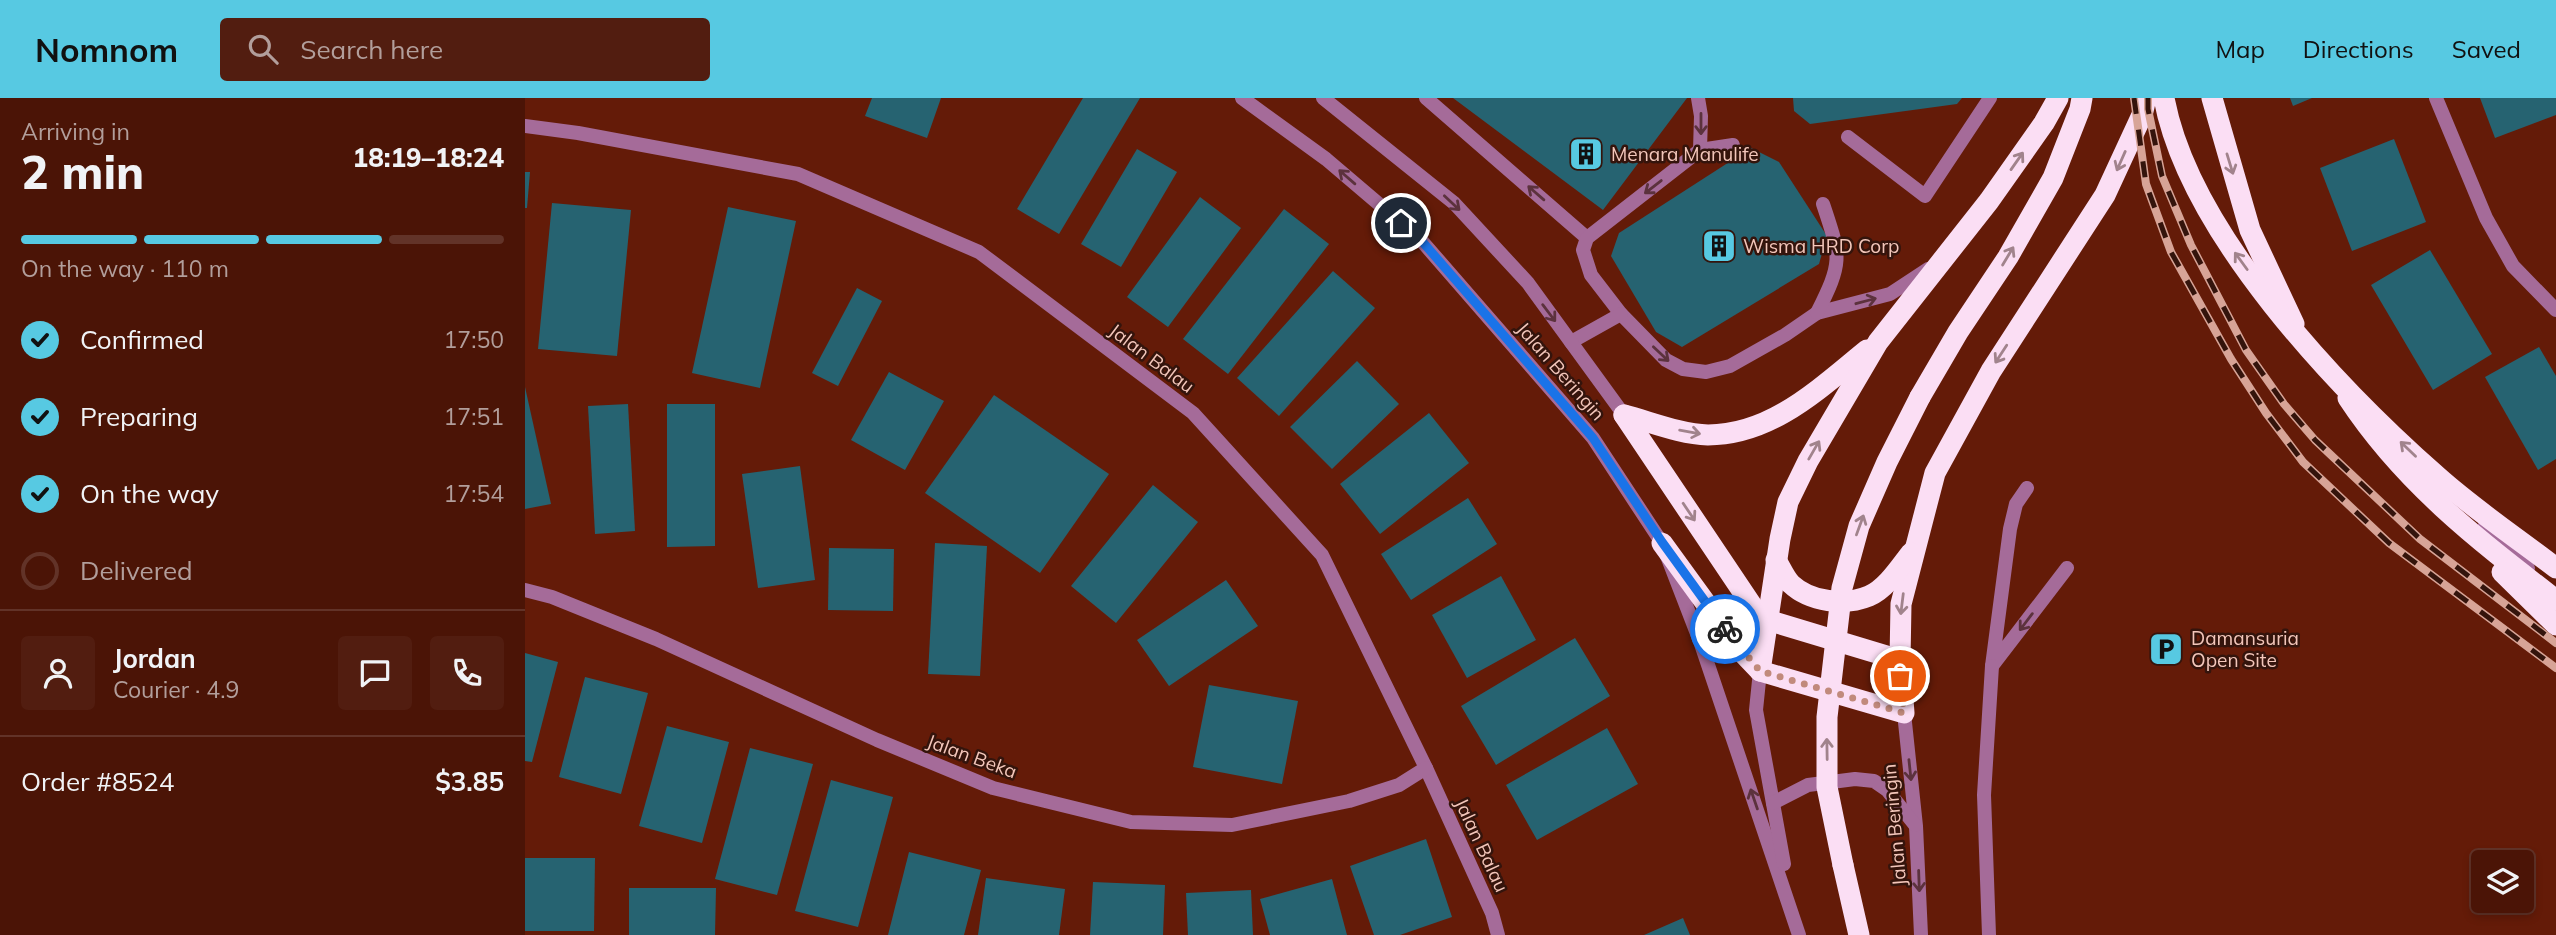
<!DOCTYPE html>
<meta charset="utf-8">
<style>
body{margin:0;font-family:Mulish,sans-serif;background:#521d10;color:#f1f3f6;height:100vh;display:flex;flex-direction:column;font-size:26px;white-space:nowrap}
*{box-sizing:border-box;margin:0}
p{font-size:23px;color:#b29e9b}
.icon{flex:none;width:38px;height:38px;fill:none;stroke:currentColor;stroke-width:2;stroke-linecap:round;stroke-linejoin:round}
.map{position:relative;flex:1;overflow:hidden}
.details{display:flex;flex-direction:column;background:#4b1406;width:525px}
.details>*{flex:none}
.controls{position:absolute;left:1946px;top:752px;display:grid;gap:14px}
.controls a{display:grid;place-items:center;width:63px;height:63px;border-radius:7px;background:#4b1406;box-shadow:0 4px 10px #0003,0 0 0 2px #623328;font-size:35px}
.pin{position:absolute;display:grid;place-items:center;width:60px;height:60px;color:#fff;margin:-30px;border:4px solid #fff;border-radius:50%;box-shadow:0 2px 7px #0007}
.courier{position:absolute;display:grid;place-items:center;width:70px;height:70px;margin:-35px;border:5px solid #1a73e8;border-radius:50%;background:#fff;color:#222;box-shadow:0 2px 9px #0007}
.head em{font-style:normal;font-weight:800}
.head div{display:flex;flex-direction:column-reverse}
.head{display:flex;align-items:center;justify-content:space-between;height:119px;padding:0 21px}
h1{font-size:46px;font-weight:800;line-height:52px}
.bar{display:grid;grid-template-columns:repeat(4,1fr);gap:10px 7px;align-content:center;height:84px;padding:0 21px}
.bar i{height:9px;border-radius:5px;background:#623328}
.bar .selected{background:#57c9e2}
.bar p{grid-column:span 4}
.line{display:flex;align-items:center;gap:18px;padding:0 21px;border-top:2px solid #623328}
.line div{flex:1}
.round{display:grid;place-items:center;flex:none;width:74px;height:74px;border-radius:7px;background:#521d10}
ol{padding:0 21px;list-style:none}
li{display:flex;align-items:center;gap:21px;height:77px}
li p{margin-inline-start:auto}
li .icon{padding:7px;border-radius:50%;background:#57c9e2;color:#111;stroke-width:4}
li:last-child{color:#b29e9b}
li i{width:38px;height:38px;border:4px solid #623328;border-radius:50%}
header{display:flex;align-items:center;gap:42px;box-sizing:border-box;height:98px;padding:0 35px;background:#57c9e2;color:#111}
header strong{font-size:33px}
nav{display:flex;gap:38px;margin-inline-start:auto;font-size:24px}
.search{width:490px;height:63px;background:#521d10;display:flex;align-items:center;gap:18px;box-sizing:border-box;padding:0 24px;border-radius:7px;color:#b29e9b;font-size:26px}
main{display:flex;flex:1;min-height:0}
.map>svg:first-child{display:block}
</style>
<header>
<strong>Nomnom</strong>
<div class="search"><svg class="icon" aria-label="search" viewBox="0 0 24 24"><circle cx="10" cy="10" r="6"/><path d="M15 15l6 6"/></svg>Search here</div>
<nav><a>Map</a><a>Directions</a><a>Saved</a></nav>
</header>
<main>
<section class="details">
<div class="head"><div><h1>2 min</h1><p>Arriving in</p></div><em>18:19–18:24</em></div>
<div class="bar"><i class="selected"></i><i class="selected"></i><i class="selected"></i><i></i><p>On the way · 110 m</p></div>
<ol>
<li><svg class="icon" aria-label="check" viewBox="0 0 24 24"><path d="M5 12l5 5 9-10"/></svg>Confirmed<p>17:50</p></li>
<li><svg class="icon" aria-label="check" viewBox="0 0 24 24"><path d="M5 12l5 5 9-10"/></svg>Preparing<p>17:51</p></li>
<li><svg class="icon" aria-label="check" viewBox="0 0 24 24"><path d="M5 12l5 5 9-10"/></svg>On the way<p>17:54</p></li>
<li><i></i>Delivered</li>
</ol>
<div class="line" style="height:126px"><a class="round"><svg class="icon" aria-label="person" viewBox="0 0 24 24"><circle cx="12" cy="8" r="4"/><path d="M4 21q1-7 8-7t8 7"/></svg></a><div><b>Jordan</b><p>Courier · 4.9</p></div><a class="round"><svg class="icon" aria-label="chat" viewBox="0 0 24 24"><path d="M4 5h16v11H9l-5 4z"/></svg></a><a class="round"><svg class="icon" aria-label="phone" viewBox="0 0 24 24"><path d="M5 4h4l2 5-3 2q2 4 5 5l2-3 5 2v4C11 20 4 13 5 4z"/></svg></a></div>
<div class="line" style="height:91px"><div>Order #8524</div><b>$3.85</b></div>
</section>
<div class="map">
<svg width="2031" height="837" viewBox="0 0 2031 837">
<rect width="100%" height="100%" fill="#641b08"/>
<g fill="#266371">
<polygon points="347,0 416,0 402,40 340,18"/>
<polygon points="558,0 615,0 534,136 492,111"/>
<polygon points="928,0 1162,0 1078,112"/>
<polygon points="1268,0 1437,0 1432,6 1285,26 1269,13"/>
<polygon points="1765,0 1787,0 1768,8"/>
<polygon points="1955,0 2031,0 2031,17 1970,40"/>
<polygon points="1869,41 1901,124 1827,153 1795,70"/>
<polygon points="1226,50 1254,64 1302,138 1294,166 1157,249 1131,234 1086,158 1094,135"/>
<polygon points="612,51 652,74 596,169 556,146"/>
<polygon points="0,74 5,74 2,110 0,110"/>
<polygon points="675,99 716,130 643,229 602,199"/>
<polygon points="27,105 106,112 92,258 13,251"/>
<polygon points="203,109 271,123 235,290 167,275"/>
<polygon points="759,111 804,146 703,276 658,241"/>
<polygon points="1905,152 1967,256 1908,292 1846,187"/>
<polygon points="808,173 850,210 754,318 712,280"/>
<polygon points="332,190 357,203 313,288 287,275"/>
<polygon points="2014,249 2031,278 2031,361 2013,372 1960,279"/>
<polygon points="832,263 874,306 807,371 765,329"/>
<polygon points="364,274 419,303 380,372 326,342"/>
<polygon points="0,289 26,406 0,411"/>
<polygon points="469,297 584,376 515,475 400,395"/>
<polygon points="103,306 110,433 70,436 63,308"/>
<polygon points="142,306 190,306 190,448 142,449"/>
<polygon points="904,315 944,365 855,436 815,386"/>
<polygon points="275,368 290,482 233,490 217,376"/>
<polygon points="628,387 673,424 591,525 546,488"/>
<polygon points="943,400 972,446 886,502 856,456"/>
<polygon points="410,445 462,448 455,578 403,576"/>
<polygon points="304,450 369,451 368,513 303,512"/>
<polygon points="976,478 1011,542 942,580 907,517"/>
<polygon points="701,482 733,528 644,588 612,542"/>
<polygon points="1050,540 1085,598 971,667 936,608"/>
<polygon points="0,555 33,564 7,664 0,663"/>
<polygon points="60,579 123,595 96,696 34,679"/>
<polygon points="684,587 773,603 757,686 668,669"/>
<polygon points="142,628 204,644 177,745 114,728"/>
<polygon points="1082,630 1113,686 1012,742 981,687"/>
<polygon points="225,650 288,666 252,797 190,781"/>
<polygon points="306,682 368,699 333,829 270,813"/>
<polygon points="901,741 927,819 875,837 849,837 825,768"/>
<polygon points="384,754 456,772 439,837 363,837"/>
<polygon points="0,760 70,760 69,833 0,833"/>
<polygon points="461,780 540,791 534,837 453,837"/>
<polygon points="807,781 822,837 745,837 735,801"/>
<polygon points="568,784 640,787 638,837 565,837"/>
<polygon points="104,790 191,790 190,837 104,837"/>
<polygon points="726,792 728,837 663,837 661,795"/>
<polygon points="1158,820 1165,837 1119,837"/>
</g>
<g fill="none" stroke-linecap="round" stroke-linejoin="round">
<g stroke="#a56b99" stroke-width="14">
<polyline points="901,0 1062,140"/>
<polyline points="1173,0 1176,18 1175,52"/>
<polyline points="1323,39 1400,98 1465,0"/>
<polyline points="1208,47 1175,52 1062,140 1058,152 1066,177 1096,216 1141,262 1158,271 1181,274 1205,268 1260,237 1292,215 1365,196 1403,171"/>
<path d="M1292,215C1318,163 1316,160 1298,106"/>
<polyline points="1046,244 1096,216"/>
<polyline points="1502,390 1491,406 1485,431 1467,568 1542,470"/>
<polyline points="1960,427 2003,470"/>
<polyline points="1464,837 1459,697 1467,568"/>
</g>
<g stroke="#a56b99" stroke-width="14">
<polyline points="1911,0 1961,120 1988,168 2031,212"/>
<polyline points="0,28 53,35 273,76 454,154 668,315 797,457 901,670 967,815 973,837"/>
<polyline points="0,492 27,499 131,541 352,642 468,690 606,724 707,727 824,703 874,687 901,670"/>
</g>
<g stroke="#a56b99" stroke-width="14">
<polyline points="717,0 801,61 895,141 1068,340 1137,445 1176,546 1274,837"/>
<polyline points="798,0 929,105 1003,185 1099,317"/>
<polyline points="1235,573 1231,612 1259,766"/>
<polyline points="1379,615 1391,728 1396,837"/>
<polyline points="1248,705 1283,687 1330,681 1349,683 1362,692 1390,727"/>
</g>
<g stroke="#fbdef4" stroke-width="21">
<polyline points="1687,0 1725,132 1769,226"/>
<polyline points="1395,299 1433,234 1483,159 1528,80 1555,11 1557,0"/>
<path d="M1823,300C1879,385 1952,441 2031,502"/>
<polyline points="1099,317 1230,512 1242,522 1375,562"/>
<path d="M1099,317C1126,324 1155,336 1183,337C1247,337 1295,290 1342,252"/>
<polyline points="1137,445 1214,551 1235,573 1379,615 1375,562 1376,506 1410,375 1466,273 1580,97 1617,17 1621,0"/>
<path d="M1251,462C1256,470 1260,480 1266,486C1285,504 1320,508 1344,498C1361,491 1375,469 1386,455"/>
<polyline points="1977,474 2031,527"/>
<polyline points="1235,573 1255,441 1263,404 1283,363 1353,244 1464,103 1519,25 1533,0"/>
<polyline points="1318,767 1334,837"/>
</g>
<g stroke="#d7a497" stroke-width="8">
<g id="rail">
<polyline points="1609,0 1621,86 1646,154 1706,261 1741,315 1778,364 1864,445 2031,570"/>
<polyline points="1623,0 1623,11 1637,78 1666,147 1721,252 1759,306 1790,342 1895,441 2031,545"/>
</g>
</g>
<use href="#rail" stroke="#34140c" stroke-width="5" stroke-dasharray="16" stroke-linecap="butt"/>
<g stroke="#fbdef4" stroke-width="21">
<path d="M1639,0C1664,135 1813,291 1913,379C1950,412 1992,440 2031,470"/>
<polyline points="1318,767 1302,689 1302,619 1317,490 1334,428 1362,364 1395,299"/>
</g>
</g>
<defs><path id="oneway-shaft" d="M-6 0H5M1.5-3L5.5 0L1.5 3" fill="none" stroke-width="1.6" stroke-linecap="round" stroke-linejoin="round" transform="scale(1.75)"/></defs>
<g stroke="#5c323d">
<use href="#oneway-shaft" transform="translate(1176 26) rotate(90)"/>
<use href="#oneway-shaft" transform="translate(822 79) rotate(-139)"/>
<use href="#oneway-shaft" transform="translate(1128 89) rotate(142)"/>
<use href="#oneway-shaft" transform="translate(1011 95) rotate(-139)"/>
<use href="#oneway-shaft" transform="translate(927 105) rotate(43)"/>
<use href="#oneway-shaft" transform="translate(1341 203) rotate(-15)"/>
<use href="#oneway-shaft" transform="translate(1024 215) rotate(53)"/>
<use href="#oneway-shaft" transform="translate(1136 256) rotate(43)"/>
<use href="#oneway-shaft" transform="translate(1501 524) rotate(127)"/>
<use href="#oneway-shaft" transform="translate(1385 672) rotate(84)"/>
<use href="#oneway-shaft" transform="translate(1229 701) rotate(-109)"/>
<use href="#oneway-shaft" transform="translate(1394 783) rotate(88)"/>
</g>
<g stroke="#a1838c">
<use href="#oneway-shaft" transform="translate(1492 63) rotate(-55)"/>
<use href="#oneway-shaft" transform="translate(1596 63) rotate(114)"/>
<use href="#oneway-shaft" transform="translate(1705 66) rotate(73)"/>
<use href="#oneway-shaft" transform="translate(1483 158) rotate(-59)"/>
<use href="#oneway-shaft" transform="translate(1716 163) rotate(-126)"/>
<use href="#oneway-shaft" transform="translate(1476 256) rotate(123)"/>
<use href="#oneway-shaft" transform="translate(1165 334) rotate(10)"/>
<use href="#oneway-shaft" transform="translate(1883 351) rotate(-136)"/>
<use href="#oneway-shaft" transform="translate(1289 352) rotate(-60)"/>
<use href="#oneway-shaft" transform="translate(1164 414) rotate(56)"/>
<use href="#oneway-shaft" transform="translate(1335 427) rotate(-70)"/>
<use href="#oneway-shaft" transform="translate(1377 506) rotate(97)"/>
<use href="#oneway-shaft" transform="translate(1302 651) rotate(-91)"/>
</g>
<g fill="none" stroke-linecap="round" stroke-linejoin="round">
<polyline stroke="#c18a7c" stroke-width="7" stroke-dasharray="0 12.6" points="1200,531 1235,573 1379,615 1375,578"/>
<polyline stroke="#1a73e8" stroke-width="9" points="876,125 895,141 1068,340 1137,444 1200,531"/>
</g>
<defs>
<g id="building-square" transform="scale(1.75)"><rect x="-9" y="-9" width="18" height="18" rx="4" fill="#57c9e2" stroke="#34140c"/><path d="M-4-6H4V6H1V3H-1V6H-4ZM-2.5-4.3h1.7v1.8h-1.7ZM.8-4.3h1.7v1.8H.8ZM-2.5-1h1.7V.8h-1.7ZM.8-1h1.7V.8H.8Z" fill="#111"/></g>
<g id="parking-square" transform="scale(1.75)"><rect x="-9" y="-9" width="18" height="18" rx="4" fill="#57c9e2" stroke="#34140c"/><path d="M-3.5-5.5H1a3.5 3.5 0 0 1 0 7H-1V5.5H-3.5ZM-1-3.4V-.6H.8a1.4 1.4 0 0 0 0-2.8Z" fill="#111"/></g>
</defs>
<g fill-rule="evenodd">
<use href="#building-square" x="1061" y="56"/>
<use href="#building-square" x="1194" y="148"/>
<use href="#parking-square" x="1641" y="551"/>
</g>
<g text-anchor="middle" dominant-baseline="central" stroke-width="5" stroke-linejoin="round" paint-order="stroke">
<g font-size="19" fill="#f3c6ba" stroke="#34140c" text-anchor="start">
<text x="1086" y="56">Menara Manulife</text>
<text x="1218" y="148">Wisma HRD Corp</text>
<text x="1666" y="540">Damansuria<tspan x="1666" dy="22">Open Site</tspan></text>
</g>
<g font-size="19" fill="#f3c6ba" stroke="#34140c">
<text transform="translate(627 260) rotate(37)">Jalan Balau</text>
<text transform="translate(1036 273) rotate(49)">Jalan Beringin</text>
<text transform="translate(447 658) rotate(20)">Jalan Beka</text>
<text transform="translate(1369 727) rotate(-95)">Jalan Beringin</text>
<text transform="translate(957 747) rotate(65)">Jalan Balau</text>
</g>
</g>
</svg>
<div class="controls">
<a><svg class="icon" aria-label="layers" viewBox="0 0 24 24"><path d="M12 4l9 5-9 5-9-5zM3 14l9 5 9-5"/></svg></a>
</div>
<div class="pin" style="left:1375px;top:578px;background:#ea580c"><svg class="icon" aria-label="bag" viewBox="0 0 24 24"><path d="M5 8h14l-1 12H6zM9 8a3 3 0 0 1 6 0"/></svg></div>
<div class="pin" style="left:876px;top:125px;background:#1f2937"><svg class="icon" aria-label="home" viewBox="0 0 24 24"><path d="M3 11l9-7 9 7M6 9v11h12V9"/></svg></div>
<div class="courier" style="left:1200px;top:531px"><svg class="icon" aria-label="bike" viewBox="0 0 24 24"><circle cx="6" cy="16" r="4"/><circle cx="18" cy="16" r="4"/><path d="M6 16l4-8h5l3 8M10 8l3 8H6M13 5h3"/></svg></div>
</div>
</main>
